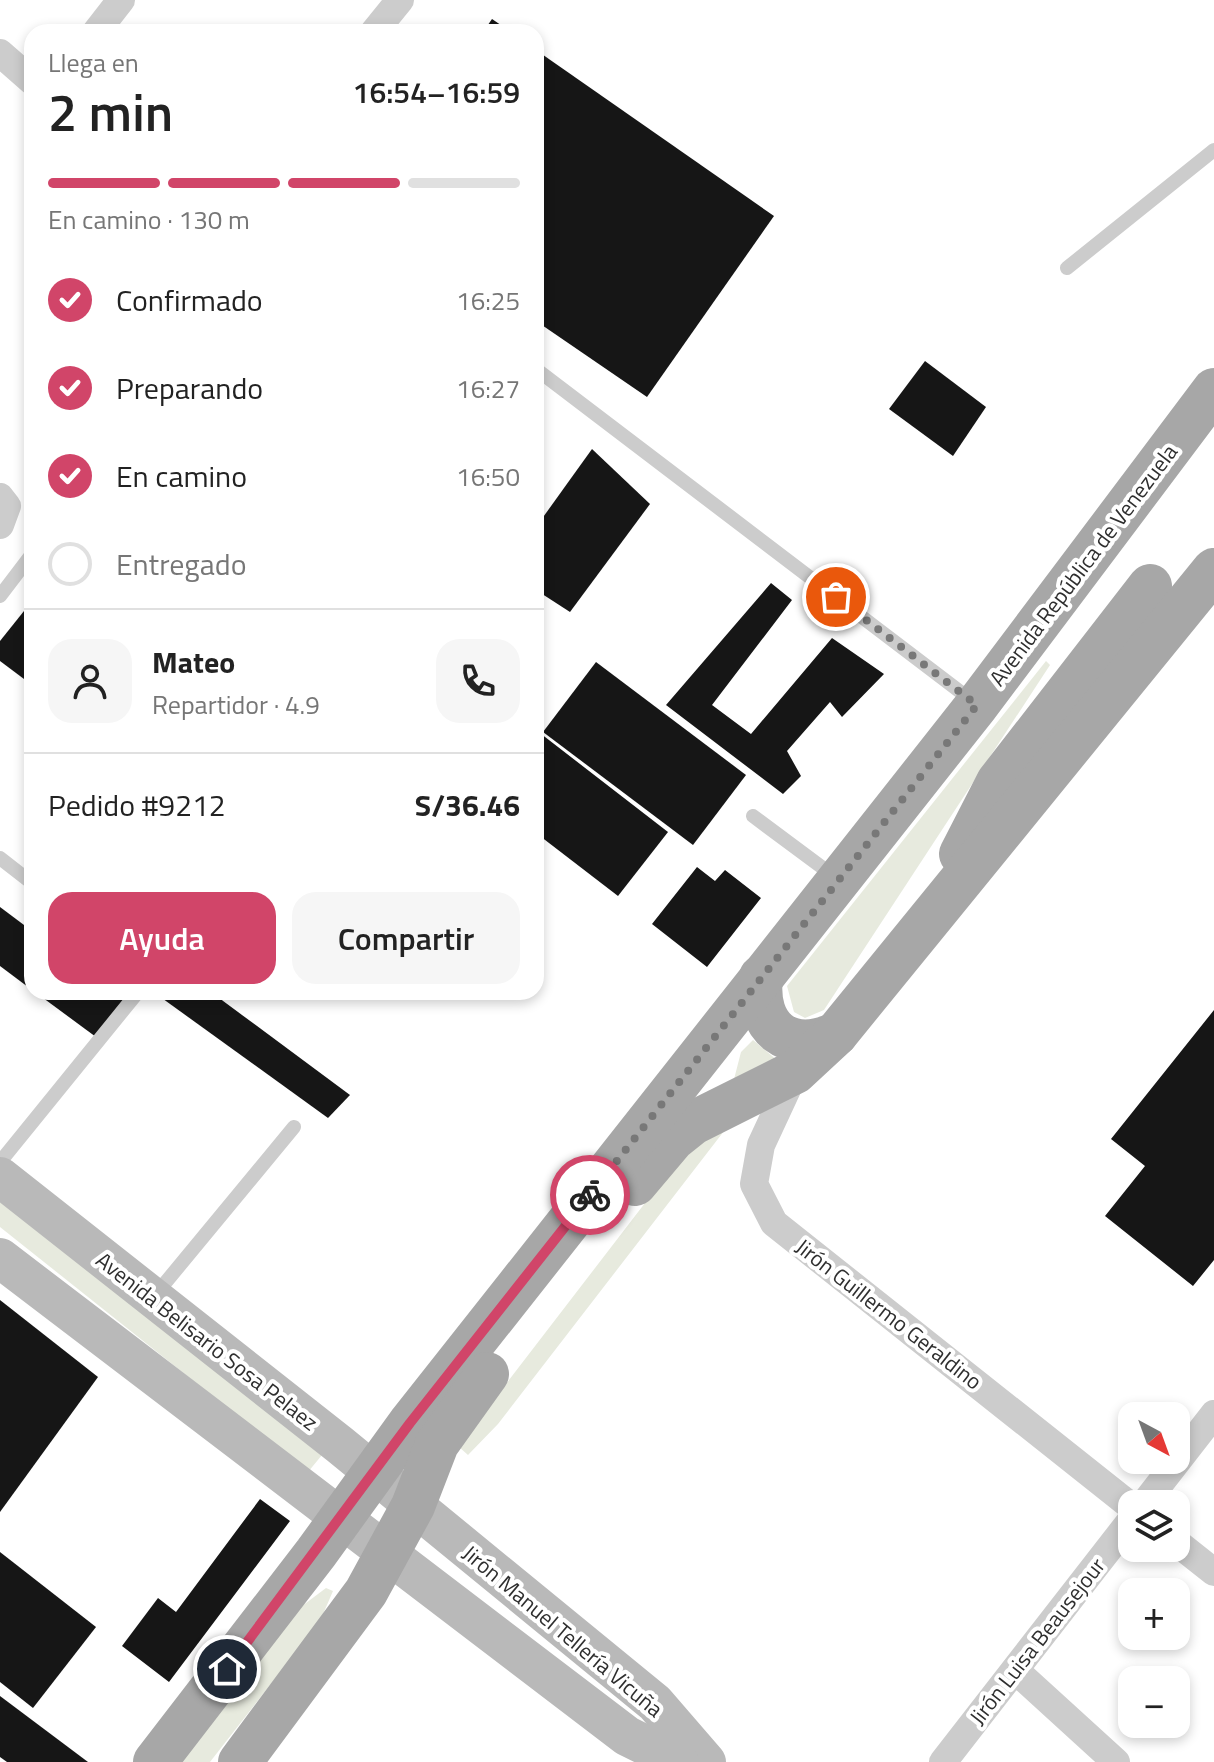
<!DOCTYPE html>
<html lang="es">
<meta charset="utf-8">
<style>
body{margin:0;font-family:"Titillium Web",sans-serif;background:#f6f6f6;color:#222;height:100vh;display:flex;flex-direction:column;font-size:30px;white-space:nowrap}
*{box-sizing:border-box;margin:0}
p{font-size:26px;color:#767676}
.icon{flex:none;width:44px;height:44px;fill:none;stroke:currentColor;stroke-width:2;stroke-linecap:round;stroke-linejoin:round}
.map{position:relative;flex:1;overflow:hidden}
.sheet{position:absolute;left:24px;top:24px;width:520px;height:976px;display:flex;flex-direction:column;background:#fff;border-radius:24px;box-shadow:0 4px 12px #0003}
.sheet>*{flex:none}
.needle{width:52px;rotate:139deg}
.buttons{position:absolute;left:1118px;top:1402px;display:grid;gap:16px}
.buttons a{display:grid;place-items:center;width:72px;height:72px;border-radius:16px;background:#fff;box-shadow:0 4px 12px #0003;font-size:40px}
.pin{position:absolute;display:grid;place-items:center;width:68px;height:68px;color:#fff;margin:-34px;border:4px solid #fff;border-radius:50%;box-shadow:0 2px 8px #0007}
.courier{position:absolute;display:grid;place-items:center;width:80px;height:80px;margin:-40px;border:6px solid #d14569;border-radius:50%;background:#fff;color:#222;box-shadow:0 2px 10px #0007}
.headline em{font-style:normal;font-weight:600}
.headline div{display:flex;flex-direction:column-reverse}
.headline{display:flex;align-items:center;justify-content:space-between;height:136px;padding:0 24px}
h1{font-size:52px;font-weight:600;line-height:60px}
.bar{display:grid;grid-template-columns:repeat(4,1fr);gap:12px 8px;align-content:center;height:96px;padding:0 24px}
.bar i{height:10px;border-radius:6px;background:#e0e0e0}
.bar .active{background:#d14569}
.bar p{grid-column:span 4}
.line{display:flex;align-items:center;gap:20px;padding:0 24px;border-top:2px solid #e0e0e0}
.line div{flex:1}
.round{display:grid;place-items:center;flex:none;width:84px;height:84px;border-radius:24px;background:#f6f6f6}
ol{padding:0 24px;list-style:none}
li{display:flex;align-items:center;gap:24px;height:88px}
li p{margin-inline-start:auto}
li .icon{padding:8px;border-radius:50%;background:#d14569;color:#fff;stroke-width:4}
li:last-child{color:#767676}
li i{width:44px;height:44px;border:4px solid #e0e0e0;border-radius:50%}
.primary-button{display:flex;gap:16px;margin-top:auto;padding:16px 24px}
.primary-button a{flex:1;height:92px;border-radius:24px;background:#d14569;color:#fff;font-size:32px;font-weight:600;line-height:92px;text-align:center}
.primary-button a+a{background:#f6f6f6;color:#222}
.map>svg:first-child{display:block}
</style>
<div class="map">
<svg width="1214" height="1762" viewBox="0 0 1214 1762">
<rect width="100%" height="100%" fill="#fff"/>
<g fill="#e7eade">
<polygon points="1046,661 1050,665 824,1010 805,1018 794,1012 787,986"/>
<polygon points="753,1040 778,1061 498,1424 468,1455 459,1447 466,1436 731,1091 741,1052"/>
<polygon points="0,1200 322,1455 308,1472 0,1227"/>
<polygon points="326,1588 333,1591 320,1621 210,1762 176,1762 294,1612"/>
</g>
<g fill="#161616">
<polygon points="492,19 511,32 483,32"/>
<polygon points="536,50 774,216 647,397 536,321"/>
<polygon points="925,361 986,407 953,456 889,409"/>
<polygon points="592,449 650,504 570,612 536,590 536,527"/>
<polygon points="771,583 792,600 712,705 751,734 832,638 884,674 842,717 830,702 787,751 801,776 783,794 666,705"/>
<polygon points="32,601 32,685 0,661 0,641"/>
<polygon points="596,662 746,775 693,845 543,732"/>
<polygon points="536,730 668,832 618,896 536,833"/>
<polygon points="697,867 715,881 725,870 761,898 707,967 652,924"/>
<polygon points="0,907 32,931 32,990 0,966"/>
<polygon points="35,992 114,992 124,999 96,1037"/>
<polygon points="163,992 211,992 350,1095 328,1118 159,996"/>
<polygon points="1214,1010 1214,1260 1193,1286 1105,1216 1145,1166 1111,1139"/>
<polygon points="0,1300 98,1377 0,1512"/>
<polygon points="260,1499 290,1521 169,1682 122,1646 158,1598 176,1612"/>
<polygon points="0,1552 96,1627 33,1708 0,1682"/>
<polygon points="0,1696 88,1762 7,1762 0,1757"/>
</g>
<g fill="none" stroke-linecap="round" stroke-linejoin="round">
<g stroke="#ccc" stroke-width="14">
<polyline points="1067,268 1214,150"/>
<polyline points="536,369 975,703"/>
<polyline points="0,596 32,554"/>
<polyline points="753,816 835,877"/>
<polyline points="0,858 32,883"/>
<polyline points="0,1162 138,992"/>
<polyline points="156,1294 294,1127"/>
</g>
<g stroke="#ccc" stroke-width="28">
<polyline points="96,32 121,0"/>
<polyline points="374,32 400,0"/>
<polyline points="0,53 32,81"/>
<polyline points="0,497 7,506 0,525"/>
<polyline points="794,1074 761,1145 754,1184 774,1223 1132,1507"/>
<polyline points="1144,1504 1214,1414"/>
<polyline points="1176,1542 1214,1572"/>
<polyline points="1015,1670 1116,1762"/>
<polyline points="943,1762 1132,1519"/>
</g>
<g stroke="#b9b9b9" stroke-width="40">
<polyline points="0,1177 340,1445 655,1703 706,1762"/>
<polyline points="0,1258 627,1736 679,1762"/>
</g>
<g stroke="#a7a7a7" stroke-width="44">
<polyline points="961,854 998,782 1150,586"/>
<path d="M761,977C755,1028 788,1055 836,1034"/>
<polyline points="635,1184 673,1139 693,1123 795,1072 836,1034 1214,570"/>
<polyline points="155,1762 316,1553 410,1423 977,705 1214,390"/>
<polyline points="240,1762 366,1592 413,1506 437,1444 487,1374"/>
</g>
</g>
<g fill="none" stroke-linecap="round" stroke-linejoin="round">
<polyline stroke="#787878" stroke-width="8" stroke-dasharray="0 14.4" points="590,1195 977,705 836,597"/>
<polyline stroke="#d14569" stroke-width="10" points="227,1669 410,1423 590,1195"/>
</g>
<g text-anchor="middle" dominant-baseline="central" stroke-width="8" stroke-linejoin="round" paint-order="stroke">
<g font-size="22" fill="#2f2f2f" stroke="#fff">
<text transform="translate(1083 565) rotate(-53)">Avenida República de Venezuela</text>
<text transform="translate(889 1314) rotate(38)">Jirón Guillermo Geraldino</text>
<text transform="translate(207 1341) rotate(38)">Avenida Belisario Sosa Pelaez</text>
<text transform="translate(563 1631) rotate(40)">Jirón Manuel Tellería Vicuña</text>
<text transform="translate(1037 1641) rotate(-52)">Jirón Luisa Beausejour</text>
</g>
</g>
</svg>
<div class="buttons">
<a><svg class="needle" viewBox="-14 -14 28 28"><path d="M0-13l5 13h-10z" fill="#e53935"/><path d="M0 13l5-13h-10z" fill="#767676"/></svg></a>
<a><svg class="icon" aria-label="layers" viewBox="0 0 24 24"><path d="M12 4l9 5-9 5-9-5zM3 14l9 5 9-5"/></svg></a>
<a>+</a>
<a>−</a>
</div>
<div class="pin" style="left:836px;top:597px;background:#ea580c"><svg class="icon" aria-label="bag" viewBox="0 0 24 24"><path d="M5 8h14l-1 12H6zM9 8a3 3 0 0 1 6 0"/></svg></div>
<div class="pin" style="left:227px;top:1669px;background:#1f2937"><svg class="icon" aria-label="home" viewBox="0 0 24 24"><path d="M3 11l9-7 9 7M6 9v11h12V9"/></svg></div>
<div class="courier" style="left:590px;top:1195px"><svg class="icon" aria-label="bike" viewBox="0 0 24 24"><circle cx="6" cy="16" r="4"/><circle cx="18" cy="16" r="4"/><path d="M6 16l4-8h5l3 8M10 8l3 8H6M13 5h3"/></svg></div>
<section class="sheet">
<div class="headline"><div><h1>2 min</h1><p>Llega en</p></div><em>16:54–16:59</em></div>
<div class="bar"><i class="active"></i><i class="active"></i><i class="active"></i><i></i><p>En camino · 130 m</p></div>
<ol>
<li><svg class="icon" aria-label="check" viewBox="0 0 24 24"><path d="M5 12l5 5 9-10"/></svg>Confirmado<p>16:25</p></li>
<li><svg class="icon" aria-label="check" viewBox="0 0 24 24"><path d="M5 12l5 5 9-10"/></svg>Preparando<p>16:27</p></li>
<li><svg class="icon" aria-label="check" viewBox="0 0 24 24"><path d="M5 12l5 5 9-10"/></svg>En camino<p>16:50</p></li>
<li><i></i>Entregado</li>
</ol>
<div class="line" style="height:144px"><a class="round"><svg class="icon" aria-label="person" viewBox="0 0 24 24"><circle cx="12" cy="8" r="4"/><path d="M4 21q1-7 8-7t8 7"/></svg></a><div><b>Mateo</b><p>Repartidor · 4.9</p></div><a class="round"><svg class="icon" aria-label="phone" viewBox="0 0 24 24"><path d="M5 4h4l2 5-3 2q2 4 5 5l2-3 5 2v4C11 20 4 13 5 4z"/></svg></a></div>
<div class="line" style="height:104px"><div>Pedido #9212</div><b>S/36.46</b></div>
<div class="primary-button"><a>Ayuda</a><a>Compartir</a></div>
</section>
</div>
